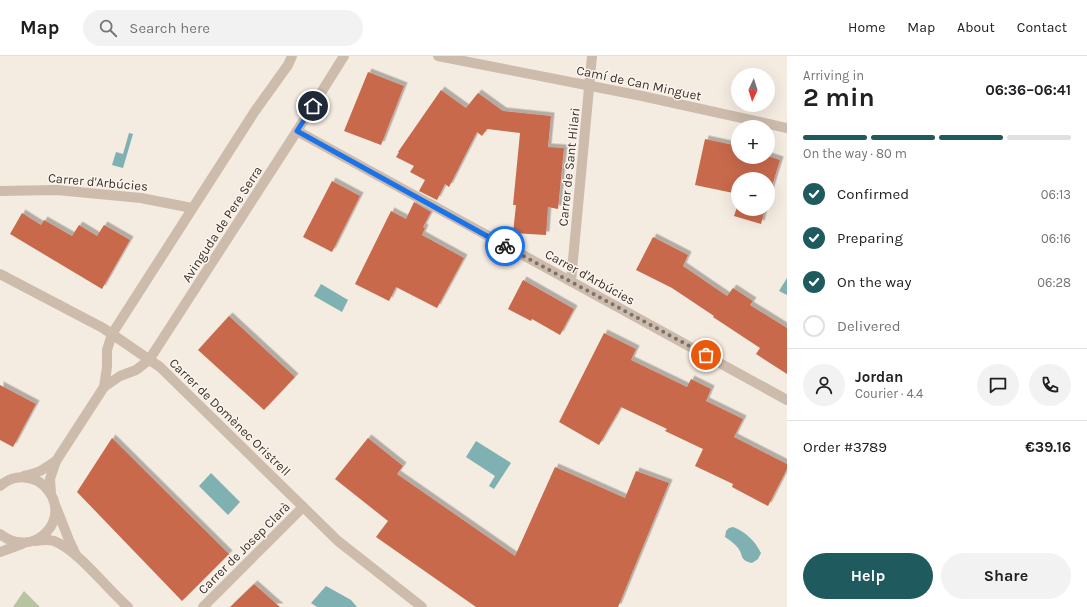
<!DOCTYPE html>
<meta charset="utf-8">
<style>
body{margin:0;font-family:Karla,sans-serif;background:#f2f2f2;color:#202124;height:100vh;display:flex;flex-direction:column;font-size:15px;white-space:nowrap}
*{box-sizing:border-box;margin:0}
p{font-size:13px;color:#757577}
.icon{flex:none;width:22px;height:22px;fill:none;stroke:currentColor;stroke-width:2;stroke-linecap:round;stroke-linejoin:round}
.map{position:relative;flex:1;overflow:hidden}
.panel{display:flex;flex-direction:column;background:#fff;width:300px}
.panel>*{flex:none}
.needle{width:26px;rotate:184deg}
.tools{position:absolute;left:731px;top:12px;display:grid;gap:8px}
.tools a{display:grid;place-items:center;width:44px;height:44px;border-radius:50%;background:#fff;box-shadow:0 4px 16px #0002;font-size:20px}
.pin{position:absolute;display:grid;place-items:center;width:34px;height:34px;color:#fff;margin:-17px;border:2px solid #fff;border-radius:50%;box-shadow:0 1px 4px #0007}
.courier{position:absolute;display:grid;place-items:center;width:40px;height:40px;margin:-20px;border:3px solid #1a73e8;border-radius:50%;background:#fff;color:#222;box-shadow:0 1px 5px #0007}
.summary em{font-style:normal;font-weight:700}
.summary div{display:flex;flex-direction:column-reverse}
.summary{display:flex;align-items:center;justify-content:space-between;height:68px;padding:0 16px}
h1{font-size:26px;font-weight:700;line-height:30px}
.bar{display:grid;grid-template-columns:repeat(4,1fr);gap:6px 4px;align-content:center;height:48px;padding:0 16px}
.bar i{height:5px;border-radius:3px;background:#e0e0e0}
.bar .on{background:#1f5a5e}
.bar p{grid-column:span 4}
.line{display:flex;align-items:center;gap:10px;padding:0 16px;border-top:1px solid #e0e0e0}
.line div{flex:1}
.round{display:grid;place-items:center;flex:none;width:42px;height:42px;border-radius:21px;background:#f2f2f2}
ol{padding:0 16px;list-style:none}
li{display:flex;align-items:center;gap:12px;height:44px}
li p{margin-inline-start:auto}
li .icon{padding:4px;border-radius:50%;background:#1f5a5e;color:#fff;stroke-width:4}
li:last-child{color:#757577}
li i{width:22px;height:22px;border:2px solid #e0e0e0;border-radius:50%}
.button{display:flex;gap:8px;margin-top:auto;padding:8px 16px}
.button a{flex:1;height:46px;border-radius:24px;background:#1f5a5e;color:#fff;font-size:16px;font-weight:700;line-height:46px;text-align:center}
.button a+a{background:#f2f2f2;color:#202124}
header{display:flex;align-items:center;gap:24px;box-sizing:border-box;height:56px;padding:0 20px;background:#fff;border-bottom:1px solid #e0e0e0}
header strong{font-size:19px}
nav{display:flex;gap:22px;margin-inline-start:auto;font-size:14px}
.search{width:280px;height:36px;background:#f2f2f2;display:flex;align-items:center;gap:10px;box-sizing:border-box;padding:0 14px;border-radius:22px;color:#757577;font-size:15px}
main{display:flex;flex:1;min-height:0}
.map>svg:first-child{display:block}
</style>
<header>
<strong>Map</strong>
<div class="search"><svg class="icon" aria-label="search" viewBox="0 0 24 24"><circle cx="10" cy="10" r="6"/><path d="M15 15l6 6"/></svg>Search here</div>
<nav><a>Home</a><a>Map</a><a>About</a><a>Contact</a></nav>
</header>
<main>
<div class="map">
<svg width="787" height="551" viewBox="0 0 787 551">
<defs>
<filter id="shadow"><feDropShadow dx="3.5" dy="-3.5" stdDeviation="0" flood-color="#0004"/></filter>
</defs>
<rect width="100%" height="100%" fill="#f4ebe1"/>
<polygon fill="#b8c4a0" points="24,535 40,551 13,551"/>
<g fill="#7fb0b2">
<polygon points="129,77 133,78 123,112 112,109 116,96 123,98"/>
<polygon points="787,222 787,239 779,235"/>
<polygon points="321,228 348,244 342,256 314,240"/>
<polygon points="476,385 511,407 494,433 489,430 495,420 466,401"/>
<polygon points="211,417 240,446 228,459 199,430"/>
<path d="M733,471C746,476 755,485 761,497L758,503L752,507C739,504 744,500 738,492C735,488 730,484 725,481L726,475L729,472Z"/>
<polygon points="326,530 351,544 357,551 317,551 311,547"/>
</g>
<g fill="#c8694b" filter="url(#shadow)">
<polygon points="368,16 404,30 381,89 344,75"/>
<polygon points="441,34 466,52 478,37 503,55 551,60 548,91 564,92 558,153 548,151 546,179 513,177 516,149 513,149 520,77 487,73 482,80 477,76 449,131 445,128 437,144 419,135 425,124 410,116 414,110 396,101 399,96 398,96"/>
<polygon points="705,83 738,90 738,101 768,100 780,104 768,143 768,123 738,123 738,138 695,129"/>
<polygon points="332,125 360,140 332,196 303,181"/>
<polygon points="414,146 431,156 423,171 425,172 422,179 464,202 437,252 396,231 389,245 355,228 391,155 406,163"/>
<polygon points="738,148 738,153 765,153 761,168 734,160"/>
<polygon points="22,157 41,169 44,164 72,180 79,169 97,180 104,169 130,184 102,233 10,178"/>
<polygon points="653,181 688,199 683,210 727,240 733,232 753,245 750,249 787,272 787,318 756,298 760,292 713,261 714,260 672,232 636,214"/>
<polygon points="523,224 574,253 560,279 532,263 531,265 508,253"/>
<polygon points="229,260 295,321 264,354 198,294"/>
<polygon points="604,277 636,293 631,304 687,331 691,323 711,333 706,345 743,363 734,381 787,408 787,413 768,450 732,431 733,428 695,410 703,393 665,375 667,373 621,351 599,389 559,366"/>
<polygon points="0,329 36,348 13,391 0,384"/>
<polygon points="112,382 229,498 182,545 77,436"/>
<polygon points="368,382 403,410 397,418 515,500 555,411 625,442 636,415 669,427 618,551 476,551 376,481 388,465 335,423"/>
<polygon points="254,528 280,551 230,551"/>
</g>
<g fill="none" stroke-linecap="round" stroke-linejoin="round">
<g stroke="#cdbbac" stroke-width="10">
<polyline points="438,0 642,40 787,72"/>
<polyline points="297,75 787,344"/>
<polyline points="0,135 57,134 141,142 192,152"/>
<polyline points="0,218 103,272 160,311 338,485 422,551"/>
<polyline points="571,225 592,0"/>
<polyline points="104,331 107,311 107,294 112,278 255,55 288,9 292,0"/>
<path d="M24,420C40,417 43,413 56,405"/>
<path d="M0,430C8,423 18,420 28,422C35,423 42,427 46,432C74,462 34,505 0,478"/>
<polyline points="51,437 50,423 56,405 104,331 120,320 136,314 149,304 297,75 344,0"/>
<polyline points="56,451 69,484 76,499"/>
<path d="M36,485C42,484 47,483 54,485C78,494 107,533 128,551"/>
<polyline points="0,496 22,488"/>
<polyline points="203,551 303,451"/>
</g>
</g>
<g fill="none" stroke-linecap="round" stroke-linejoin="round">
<polyline stroke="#7c716b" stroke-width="4" stroke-dasharray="0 7.2" points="505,190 706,299"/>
<polyline stroke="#1a73e8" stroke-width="5" points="313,50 297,75 505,190"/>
</g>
<g text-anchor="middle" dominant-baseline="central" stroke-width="3" stroke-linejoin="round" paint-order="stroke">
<g font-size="13" fill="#3b302b" stroke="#fbf5ee">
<text transform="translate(639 27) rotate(12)">Camí de Can Minguet</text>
<text transform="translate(569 111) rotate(-84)">Carrer de Sant Hilari</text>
<text transform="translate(98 126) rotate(5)">Carrer d'Arbúcies</text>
<text transform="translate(222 168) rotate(-57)">Avinguda de Pere Serra</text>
<text transform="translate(590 221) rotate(29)">Carrer d'Arbúcies</text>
<text transform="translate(230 361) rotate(44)">Carrer de Domènec Oristrell</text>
<text transform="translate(244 492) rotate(-45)">Carrer de Josep Clarà</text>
</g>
</g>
</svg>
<div class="tools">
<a><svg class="needle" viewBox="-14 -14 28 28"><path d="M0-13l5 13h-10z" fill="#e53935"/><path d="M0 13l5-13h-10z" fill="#757577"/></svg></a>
<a>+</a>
<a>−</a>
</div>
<div class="pin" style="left:706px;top:299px;background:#ea580c"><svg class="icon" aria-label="bag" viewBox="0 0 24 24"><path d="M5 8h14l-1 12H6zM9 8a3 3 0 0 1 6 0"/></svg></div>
<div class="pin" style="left:313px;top:50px;background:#1f2937"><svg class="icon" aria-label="home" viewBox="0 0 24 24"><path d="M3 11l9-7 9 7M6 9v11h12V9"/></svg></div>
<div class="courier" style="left:505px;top:190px"><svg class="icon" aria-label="bike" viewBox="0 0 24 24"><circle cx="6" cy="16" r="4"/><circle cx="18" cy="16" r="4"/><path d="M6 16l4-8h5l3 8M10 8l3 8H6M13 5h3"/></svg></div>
</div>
<section class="panel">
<div class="summary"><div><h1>2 min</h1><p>Arriving in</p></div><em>06:36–06:41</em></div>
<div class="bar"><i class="on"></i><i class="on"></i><i class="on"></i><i></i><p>On the way · 80 m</p></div>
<ol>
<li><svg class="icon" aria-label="check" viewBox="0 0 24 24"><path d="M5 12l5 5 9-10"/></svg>Confirmed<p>06:13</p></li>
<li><svg class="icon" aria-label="check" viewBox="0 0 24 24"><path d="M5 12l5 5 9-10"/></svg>Preparing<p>06:16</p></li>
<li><svg class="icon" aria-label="check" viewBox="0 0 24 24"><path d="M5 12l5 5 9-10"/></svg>On the way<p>06:28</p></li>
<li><i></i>Delivered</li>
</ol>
<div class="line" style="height:72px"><a class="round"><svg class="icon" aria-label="person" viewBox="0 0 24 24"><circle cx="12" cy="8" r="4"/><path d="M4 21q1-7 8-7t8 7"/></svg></a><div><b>Jordan</b><p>Courier · 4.4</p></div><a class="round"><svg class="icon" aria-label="chat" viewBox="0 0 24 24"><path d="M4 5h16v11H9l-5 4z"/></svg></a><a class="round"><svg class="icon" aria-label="phone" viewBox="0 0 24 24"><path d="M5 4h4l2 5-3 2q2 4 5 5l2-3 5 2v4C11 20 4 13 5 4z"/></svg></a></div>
<div class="line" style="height:52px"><div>Order #3789</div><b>€39.16</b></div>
<div class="button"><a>Help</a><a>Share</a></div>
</section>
</main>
